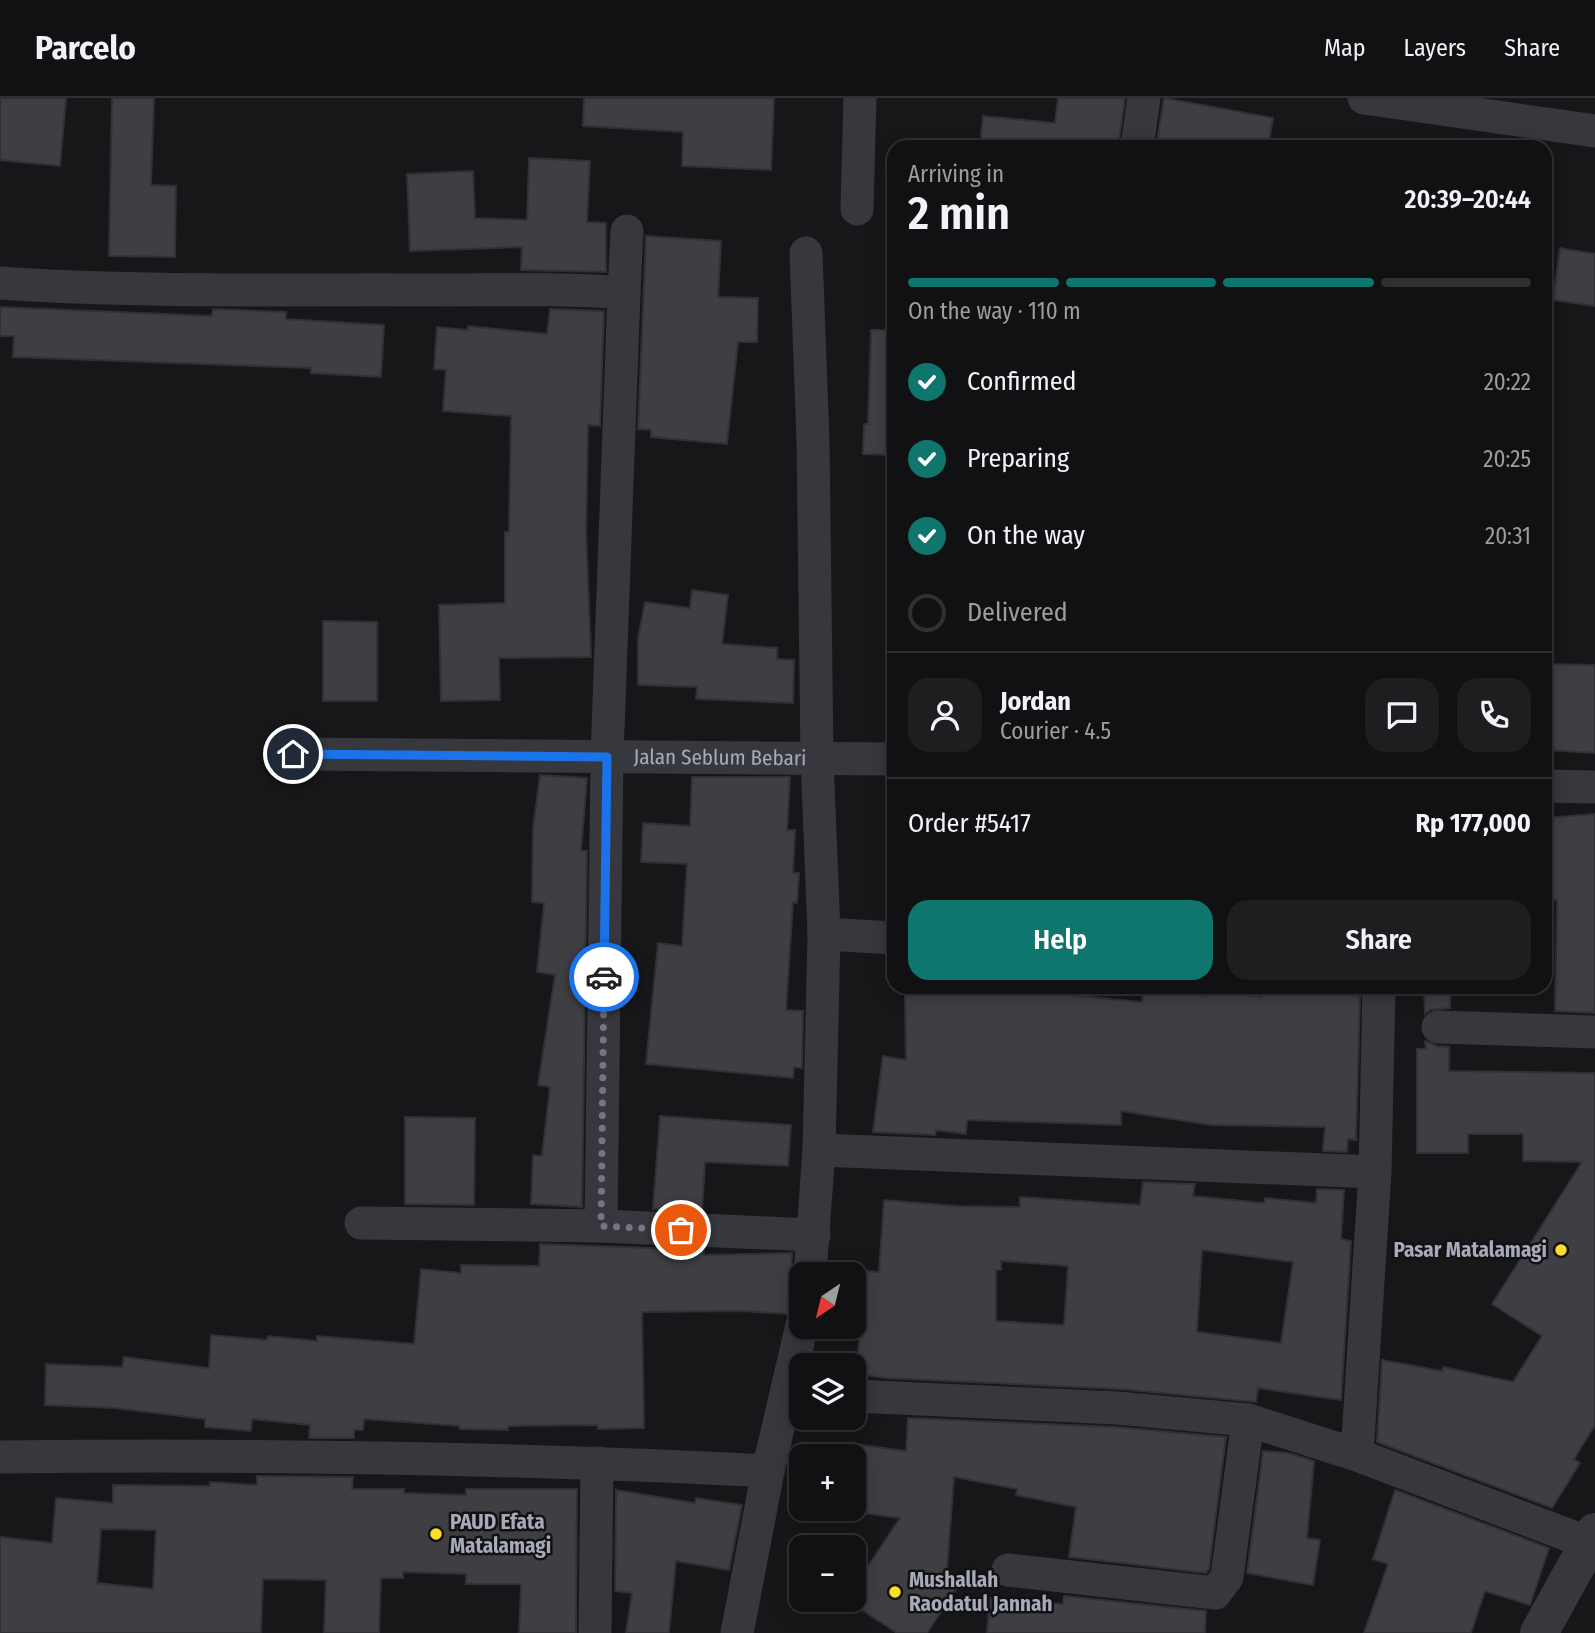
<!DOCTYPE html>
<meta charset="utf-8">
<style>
body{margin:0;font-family:"Fira Sans Condensed",sans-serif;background:#1e1e20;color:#f1f3f6;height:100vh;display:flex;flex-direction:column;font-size:26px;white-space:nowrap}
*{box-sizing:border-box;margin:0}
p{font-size:23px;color:#9c9d9f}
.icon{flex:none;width:38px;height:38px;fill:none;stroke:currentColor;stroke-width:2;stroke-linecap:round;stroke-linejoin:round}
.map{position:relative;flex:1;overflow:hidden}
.drawer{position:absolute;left:887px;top:42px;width:665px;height:854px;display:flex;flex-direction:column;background:#111012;border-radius:21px;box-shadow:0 4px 18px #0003,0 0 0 2px #303032}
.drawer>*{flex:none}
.needle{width:46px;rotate:215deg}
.fabs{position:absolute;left:789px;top:1164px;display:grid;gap:14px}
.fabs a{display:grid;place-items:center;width:77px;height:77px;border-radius:14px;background:#111012;box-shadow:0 4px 18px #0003,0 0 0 2px #303032;font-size:35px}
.pin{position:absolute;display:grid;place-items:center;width:60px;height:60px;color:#fff;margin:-30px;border:4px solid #fff;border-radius:50%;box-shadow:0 2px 7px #0007}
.courier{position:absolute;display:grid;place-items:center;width:70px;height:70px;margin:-35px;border:5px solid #1a73e8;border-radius:50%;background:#fff;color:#222;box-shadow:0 2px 9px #0007}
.headline em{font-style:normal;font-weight:600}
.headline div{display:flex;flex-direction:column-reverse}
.headline{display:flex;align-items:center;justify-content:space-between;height:119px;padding:0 21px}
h1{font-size:46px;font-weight:600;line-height:52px}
.bar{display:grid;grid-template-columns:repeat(4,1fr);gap:10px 7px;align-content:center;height:84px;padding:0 21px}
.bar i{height:9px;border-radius:5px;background:#303032}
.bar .selected{background:#0f766e}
.bar p{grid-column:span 4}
.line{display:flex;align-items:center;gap:18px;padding:0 21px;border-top:2px solid #303032}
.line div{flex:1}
.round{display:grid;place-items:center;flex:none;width:74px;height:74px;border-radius:21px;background:#1e1e20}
ol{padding:0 21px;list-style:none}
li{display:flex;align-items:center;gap:21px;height:77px}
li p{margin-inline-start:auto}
li .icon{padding:7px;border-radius:50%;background:#0f766e;color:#fff;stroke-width:4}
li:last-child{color:#9c9d9f}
li i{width:38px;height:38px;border:4px solid #303032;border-radius:50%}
.action{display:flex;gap:14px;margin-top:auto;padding:14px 21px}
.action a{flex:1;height:80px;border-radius:21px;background:#0f766e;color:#fff;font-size:28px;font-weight:600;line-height:80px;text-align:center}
.action a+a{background:#1e1e20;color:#f1f3f6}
header{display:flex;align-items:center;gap:42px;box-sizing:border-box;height:98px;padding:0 35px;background:#111012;border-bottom:2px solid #303032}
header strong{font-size:33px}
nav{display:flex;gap:38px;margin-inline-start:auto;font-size:24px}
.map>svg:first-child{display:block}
</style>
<header>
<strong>Parcelo</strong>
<nav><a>Map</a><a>Layers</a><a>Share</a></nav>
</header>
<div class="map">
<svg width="1595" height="1535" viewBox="0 0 1595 1535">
<rect width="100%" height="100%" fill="#171618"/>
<g fill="#3e3e43" stroke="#313035" stroke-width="2" fill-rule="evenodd">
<polygon points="0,0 66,0 60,68 0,62"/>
<polygon points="112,0 154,0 151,87 176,88 175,159 109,158"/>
<polygon points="584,0 774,0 771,72 682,68 683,34 583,28"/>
<polygon points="1058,0 1125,0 1118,49 980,49 983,18 1055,25"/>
<polygon points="1164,0 1273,20 1268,49 1156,49"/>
<polygon points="529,60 590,63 587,124 606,125 606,174 521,172 522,149 410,153 407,76 473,73 475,120 527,122"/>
<polygon points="646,138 721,143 718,199 758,200 757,244 738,244 727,346 651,339 651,332 638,331"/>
<polygon points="1560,150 1595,156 1595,208 1553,202"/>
<polygon points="0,209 212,218 213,211 286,214 286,221 384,227 381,279 311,275 311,270 13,259 14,238 0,238"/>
<polygon points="550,211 604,213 600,328 588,327 586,434 591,559 499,560 500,602 441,603 439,507 505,505 505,434 509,434 511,318 443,313 446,272 434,271 437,229 468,232 468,228 547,236"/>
<polygon points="871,232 894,232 894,357 863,356 864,326 868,326"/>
<polygon points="692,492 728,497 722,546 777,550 777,561 794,562 793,605 696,601 697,589 638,587 638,540 645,504 690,510"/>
<polygon points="323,523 377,524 377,603 323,603"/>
<polygon points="1545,566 1595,567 1595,655 1545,652"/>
<polygon points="540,677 587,680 581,753 587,753 582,1109 531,1106 533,1057 542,1058 550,989 538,987 555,877 537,874 544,805 532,804 533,730"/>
<polygon points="692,679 790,679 787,732 795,732 793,775 799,775 797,805 793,804 786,912 803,913 802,970 794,969 793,980 646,966 658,845 682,848 687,766 641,764 643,725 690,728"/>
<polygon points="1595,716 1595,915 1555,913 1557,802 1545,802 1545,720"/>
<polygon points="949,889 1003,889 1003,896 1049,895 1142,904 1143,892 1208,898 1208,893 1261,899 1262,889 1317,889 1317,893 1360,898 1356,1042 1348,1041 1347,1054 1323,1053 1325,1029 1211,1027 1121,1013 1121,1027 967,1022 966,1036 936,1032 935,1037 873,1034 883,958 906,962 905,895 949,894"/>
<polygon points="1424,889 1450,889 1450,910 1430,912 1425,916"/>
<polygon points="1425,943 1437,948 1449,949 1449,973 1595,975 1595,1327 1574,1361 1580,1365 1552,1410 1377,1344 1382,1262 1442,1273 1443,1269 1513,1284 1542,1238 1492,1206 1582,1064 1523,1063 1523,1036 1468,1036 1468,1055 1417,1055 1417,951 1426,951"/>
<polygon points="660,1018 791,1027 788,1068 705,1064 702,1113 653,1111"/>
<polygon points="405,1019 475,1020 474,1107 405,1106"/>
<path d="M1143,1084L1195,1086L1193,1098L1264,1105L1265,1100L1316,1105L1317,1091L1344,1092L1341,1141L1351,1143L1341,1302L1258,1290L1256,1304L1119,1291L886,1280L855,1276L868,1173L879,1174L884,1102L956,1108L1020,1109V1099L1140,1107ZM1202,1152L1293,1164L1281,1245L1197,1234ZM1001,1163L1068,1168L1064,1227L996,1223V1172H1001Z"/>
<polygon points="540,1146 704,1152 704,1157 792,1155 791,1175 793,1185 801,1193 800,1208 787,1216 743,1213 642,1214 644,1330 598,1331 598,1327 508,1328 508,1332 460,1331 460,1328 364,1321 363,1332 354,1332 354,1340 309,1340 310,1327 252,1321 251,1333 205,1329 205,1321 114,1310 45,1307 46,1266 122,1269 124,1259 209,1270 211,1237 267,1242 268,1238 317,1243 317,1238 414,1246 421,1171 461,1175 461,1167 539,1168"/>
<polygon points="908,1320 1116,1329 1226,1339 1209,1471 1206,1475 1069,1459 1076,1409 1016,1397 1017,1391 954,1379 946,1484 956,1491 927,1535 897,1535 847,1502 854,1502 854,1489 900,1420 854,1414 854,1346 906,1353"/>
<polygon points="1263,1353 1288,1355 1314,1363 1307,1440 1320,1442 1313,1487 1247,1475"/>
<path d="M257,1378L353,1379L352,1391H404V1395L466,1397V1391H577L576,1535H519L521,1486H466V1476L403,1474V1480H381L379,1535H324L326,1482L263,1481L261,1535H0V1439L52,1445L56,1400L113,1405V1387L210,1388V1384L257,1387ZM101,1431L156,1432L153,1491L97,1485Z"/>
<polygon points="616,1392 695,1405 696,1400 742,1407 729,1472 676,1463 669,1535 626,1535 632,1495 615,1493"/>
<polygon points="1395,1392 1549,1450 1530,1507 1485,1493 1471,1535 1364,1535 1388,1466 1373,1461"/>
<polygon points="1064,1498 1206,1513 1205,1535 987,1535 990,1500 1063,1506"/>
</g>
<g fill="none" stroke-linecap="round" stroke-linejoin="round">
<g stroke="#37373e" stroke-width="33">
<polyline points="1364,0 1595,33"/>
<polyline points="1137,49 1144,0"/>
<polyline points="857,111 860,0"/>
<polyline points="806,155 813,342 817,659 824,836 819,1052 810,1176"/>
<path d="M0,185C145,195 292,191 437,192C500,192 561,190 624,195L607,659L601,1128"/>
<polyline points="624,195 627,133"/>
<path id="s1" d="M293,656L894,661"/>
<polyline points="1545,688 1595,689"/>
<polyline points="824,836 894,840"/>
<polyline points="1438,929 1595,934"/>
<polyline points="819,1052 1375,1074 1379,889"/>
<polyline points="361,1125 601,1128 814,1137"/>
<polyline points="854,1298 1117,1310 1248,1322 1357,1357 1589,1445"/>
<polyline points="1357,1357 1375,1074"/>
<path d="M0,1359C256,1356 512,1360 768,1373L802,1227"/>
<polyline points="1008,1472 1215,1495 1227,1479 1248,1322"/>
<polyline points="595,1535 597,1365"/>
<polyline points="737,1535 768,1373"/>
</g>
<polyline stroke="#37373e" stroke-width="38" points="1539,1535 1595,1434"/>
</g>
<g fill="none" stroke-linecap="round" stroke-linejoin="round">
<polyline stroke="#757681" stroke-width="7" stroke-dasharray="0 12.6" points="604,879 601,1128 681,1132"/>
<polyline stroke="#1a73e8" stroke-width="9" points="293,656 607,659 604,879"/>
</g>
<g fill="#ffdc28" stroke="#121113" stroke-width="2.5">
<circle cx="1561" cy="1152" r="7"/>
<circle cx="436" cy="1436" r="7"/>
<circle cx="895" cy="1494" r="7"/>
</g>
<g text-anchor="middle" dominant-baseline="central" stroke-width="5" stroke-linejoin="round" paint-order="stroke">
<g font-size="21" fill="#a7aab9" stroke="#121113">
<text stroke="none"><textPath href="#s1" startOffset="427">Jalan Seblum Bebari</textPath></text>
</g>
<g font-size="21" font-weight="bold" fill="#a7aab9" stroke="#121113" text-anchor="start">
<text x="1547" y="1152" text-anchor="end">Pasar Matalamagi</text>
<text x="450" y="1424">PAUD Efata<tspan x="450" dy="24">Matalamagi</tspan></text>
<text x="909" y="1482">Mushallah<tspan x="909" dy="24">Raodatul Jannah</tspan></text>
</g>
</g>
</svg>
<div class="fabs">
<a><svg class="needle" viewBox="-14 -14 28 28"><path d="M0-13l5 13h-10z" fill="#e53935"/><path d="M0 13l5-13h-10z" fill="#9c9d9f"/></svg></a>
<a><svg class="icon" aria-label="layers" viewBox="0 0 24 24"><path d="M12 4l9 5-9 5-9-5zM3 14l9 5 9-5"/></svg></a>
<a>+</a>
<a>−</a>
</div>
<div class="pin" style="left:681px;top:1132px;background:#ea580c"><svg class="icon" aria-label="bag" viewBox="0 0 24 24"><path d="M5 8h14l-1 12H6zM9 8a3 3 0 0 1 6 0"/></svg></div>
<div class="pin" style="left:293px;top:656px;background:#1f2937"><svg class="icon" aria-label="home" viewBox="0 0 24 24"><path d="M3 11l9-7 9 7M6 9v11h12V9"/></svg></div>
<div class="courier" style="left:604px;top:879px"><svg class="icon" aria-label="car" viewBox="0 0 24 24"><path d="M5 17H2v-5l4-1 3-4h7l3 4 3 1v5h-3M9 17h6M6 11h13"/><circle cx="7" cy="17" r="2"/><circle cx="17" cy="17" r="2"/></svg></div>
<section class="drawer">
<div class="headline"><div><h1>2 min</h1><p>Arriving in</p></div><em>20:39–20:44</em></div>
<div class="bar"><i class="selected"></i><i class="selected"></i><i class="selected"></i><i></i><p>On the way · 110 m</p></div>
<ol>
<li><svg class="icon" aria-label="check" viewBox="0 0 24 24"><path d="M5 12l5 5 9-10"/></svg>Confirmed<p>20:22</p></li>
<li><svg class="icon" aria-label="check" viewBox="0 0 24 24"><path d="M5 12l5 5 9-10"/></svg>Preparing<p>20:25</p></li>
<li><svg class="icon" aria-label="check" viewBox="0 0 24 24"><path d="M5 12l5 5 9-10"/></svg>On the way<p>20:31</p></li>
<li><i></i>Delivered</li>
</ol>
<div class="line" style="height:126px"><a class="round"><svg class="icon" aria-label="person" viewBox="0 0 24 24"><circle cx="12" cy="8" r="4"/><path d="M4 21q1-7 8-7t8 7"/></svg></a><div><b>Jordan</b><p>Courier · 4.5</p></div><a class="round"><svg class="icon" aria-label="chat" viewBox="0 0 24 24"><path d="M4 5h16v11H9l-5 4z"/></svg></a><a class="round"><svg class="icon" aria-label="phone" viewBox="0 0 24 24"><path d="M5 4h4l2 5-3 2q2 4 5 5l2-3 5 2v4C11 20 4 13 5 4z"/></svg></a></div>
<div class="line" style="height:91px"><div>Order #5417</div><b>Rp 177,000</b></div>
<div class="action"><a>Help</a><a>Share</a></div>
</section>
</div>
